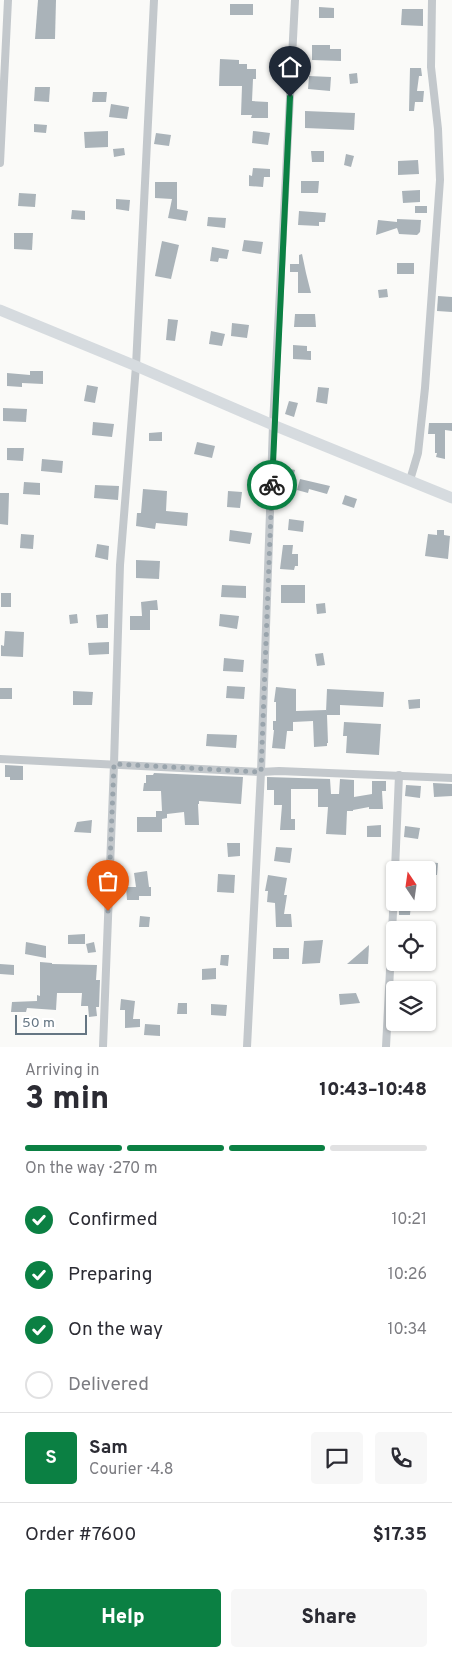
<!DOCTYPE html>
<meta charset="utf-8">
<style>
body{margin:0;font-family:Overpass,sans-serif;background:#f7f7f7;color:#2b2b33;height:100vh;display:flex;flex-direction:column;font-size:19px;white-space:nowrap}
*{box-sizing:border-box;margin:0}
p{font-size:16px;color:#7c7c81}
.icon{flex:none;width:28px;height:28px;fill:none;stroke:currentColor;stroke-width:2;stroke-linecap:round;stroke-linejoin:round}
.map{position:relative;height:1047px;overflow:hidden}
.drawer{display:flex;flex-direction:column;background:#fff;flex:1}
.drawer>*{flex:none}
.needle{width:32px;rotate:347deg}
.tools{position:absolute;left:386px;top:861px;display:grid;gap:10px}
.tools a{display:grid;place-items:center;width:50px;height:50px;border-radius:5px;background:#fff;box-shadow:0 1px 4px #0004;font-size:25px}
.scale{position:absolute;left:15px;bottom:12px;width:72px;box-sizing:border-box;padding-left:5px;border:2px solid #657683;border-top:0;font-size:14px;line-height:18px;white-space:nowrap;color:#657683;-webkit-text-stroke:4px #fff;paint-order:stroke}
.pin{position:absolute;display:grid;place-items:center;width:42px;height:42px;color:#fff;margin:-51px -21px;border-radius:50% 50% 50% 0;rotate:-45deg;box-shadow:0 0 5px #0007}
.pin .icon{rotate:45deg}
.courier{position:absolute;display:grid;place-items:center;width:50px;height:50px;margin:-25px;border:4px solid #0b8043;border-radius:50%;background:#fff;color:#222;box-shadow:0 1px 6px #0007}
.head em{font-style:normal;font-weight:800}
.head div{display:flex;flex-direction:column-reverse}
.head{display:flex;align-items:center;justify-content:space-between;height:85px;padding:0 25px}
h1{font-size:32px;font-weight:800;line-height:38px}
.bar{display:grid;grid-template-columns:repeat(4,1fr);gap:8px 5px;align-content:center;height:60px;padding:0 25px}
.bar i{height:6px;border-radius:4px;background:#e1e1e2}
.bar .current{background:#0b8043}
.bar p{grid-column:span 4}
.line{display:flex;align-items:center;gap:12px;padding:0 25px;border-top:1px solid #e1e1e2}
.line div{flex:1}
.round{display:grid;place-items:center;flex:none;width:52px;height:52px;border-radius:5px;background:#f7f7f7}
ol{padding:0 25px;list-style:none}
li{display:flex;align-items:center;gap:15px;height:55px}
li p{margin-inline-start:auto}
li .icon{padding:5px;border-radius:50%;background:#0b8043;color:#fff;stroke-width:4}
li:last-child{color:#7c7c81}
li i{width:28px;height:28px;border:2px solid #e1e1e2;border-radius:50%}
.button{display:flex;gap:10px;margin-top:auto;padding:10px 25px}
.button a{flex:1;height:58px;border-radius:5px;background:#0b8043;color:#fff;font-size:20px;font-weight:800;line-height:58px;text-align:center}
.button a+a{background:#f7f7f7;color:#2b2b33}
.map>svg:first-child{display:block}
</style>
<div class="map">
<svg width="452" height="1047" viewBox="0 0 452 1047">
<rect width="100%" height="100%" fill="#fafaf8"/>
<g fill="#aab3b9">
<polygon points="38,0 56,0 55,39 35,39"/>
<rect x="230" y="4" width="23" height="11"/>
<polygon points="319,7 334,8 334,18 319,18"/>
<polygon points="402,9 423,9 423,26 401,25"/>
<polygon points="312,45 330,45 330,49 341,49 341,61 312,60"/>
<polygon points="220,59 239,60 239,64 247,64 247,69 256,69 256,79 253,79 252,101 268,102 268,118 251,118 252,115 241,115 242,86 219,86"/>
<polygon points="410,68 421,68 422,76 419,76 417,91 424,91 423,102 415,102 414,111 409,111"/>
<polygon points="357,73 358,83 350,84 349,74"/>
<polygon points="309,76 331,77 330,91 308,89"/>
<polygon points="35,87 50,87 49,102 34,101"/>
<polygon points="93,92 107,92 106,102 92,102"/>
<polygon points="111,104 129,107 127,119 109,117"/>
<polygon points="305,111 355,113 354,130 305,128"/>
<polygon points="34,124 47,125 46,133 34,132"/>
<polygon points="108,131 108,147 85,148 84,132"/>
<polygon points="253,131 270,133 268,145 252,143"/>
<polygon points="156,133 171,135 169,146 154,144"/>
<polygon points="124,148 125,155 114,157 113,149"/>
<polygon points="311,151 324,151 324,162 312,162"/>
<polygon points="346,154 354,156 351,167 344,165"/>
<polygon points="418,160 419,174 398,175 398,161"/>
<polygon points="253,168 270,169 270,177 264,177 263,187 249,186 249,175 252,176"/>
<polygon points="301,181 319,181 318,193 301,193"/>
<polygon points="155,182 177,182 177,209 188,211 186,221 168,218 172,199 155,198"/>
<polygon points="420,190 420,202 403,203 402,191"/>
<polygon points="19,193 36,194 35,207 18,206"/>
<polygon points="116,199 130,200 129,211 116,209"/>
<rect x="415" y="206" width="12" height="7"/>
<polygon points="72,210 85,211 85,220 71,219"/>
<polygon points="299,211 326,213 325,222 319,222 319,226 298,225"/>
<polygon points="208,217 226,218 225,228 207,226"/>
<polygon points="397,219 421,220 420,232 417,235 399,234 397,228 376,235 378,220 397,222"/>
<polygon points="14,233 33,233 32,250 14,249"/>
<polygon points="244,240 263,242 261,254 242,251"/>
<polygon points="162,241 179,245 171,279 155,276"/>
<polygon points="212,247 229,250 227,259 219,258 218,262 210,261"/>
<polygon points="302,254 306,273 311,293 298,293 298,272 290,272 290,264 299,264 299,255"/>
<rect x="397" y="263" width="17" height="11"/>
<polygon points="387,289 388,297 379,298 378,290"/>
<polygon points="438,296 452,297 452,312 437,311"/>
<polygon points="295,314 315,314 316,327 294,327"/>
<polygon points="168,319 178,320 175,341 166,340"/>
<polygon points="232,323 249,325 247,338 231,336"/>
<polygon points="211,331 225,334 222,346 209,344"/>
<polygon points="293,345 307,346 307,351 311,351 311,360 293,359"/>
<polygon points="30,371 43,371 43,384 22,383 22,387 7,386 7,373 30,375"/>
<polygon points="87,385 98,387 95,403 84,401"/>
<polygon points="318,387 329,388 327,404 316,402"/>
<polygon points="289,401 298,403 294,417 285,414"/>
<polygon points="3,408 27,409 26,422 3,421"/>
<polygon points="93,422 114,424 112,437 92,435"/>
<polygon points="429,423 452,423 452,431 445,430 445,459 436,457 437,453 435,453 435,434 428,434"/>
<polygon points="162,432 162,441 149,441 149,433"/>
<polygon points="197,442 215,446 212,458 194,454"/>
<polygon points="7,448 24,448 23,461 7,460"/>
<polygon points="42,459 63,461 62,473 41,471"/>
<polygon points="286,468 295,470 293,478 284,476"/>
<polygon points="300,479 330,486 327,494 309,489 308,493 297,490"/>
<polygon points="24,482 40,483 40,495 23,494"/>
<polygon points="95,485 119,486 118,500 94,498"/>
<polygon points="143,489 167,491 166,511 188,513 187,526 156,523 155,529 136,526 137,513 141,513"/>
<polygon points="228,491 242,492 240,508 227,507"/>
<polygon points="0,493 9,493 8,525 0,524"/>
<polygon points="345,495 357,499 354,508 342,504"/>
<polygon points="289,519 304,521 303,532 288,530"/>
<polygon points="230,530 252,533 250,544 229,541"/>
<polygon points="437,530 444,530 444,535 450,536 448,559 425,556 428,534 437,535"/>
<polygon points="21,534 34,535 33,549 20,548"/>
<polygon points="97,544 109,546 108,560 95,557"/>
<polygon points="283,545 293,545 292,554 298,554 298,566 295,566 294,570 280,569"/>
<polygon points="136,560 160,561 159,579 136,578"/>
<polygon points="222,585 246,586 246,598 221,597"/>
<rect x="281" y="585" width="24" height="18"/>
<rect x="1" y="593" width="10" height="14"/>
<polygon points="157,600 158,610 150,610 150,630 130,630 130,616 142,616 141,602"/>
<polygon points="325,603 326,613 317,614 316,604"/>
<polygon points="77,614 78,623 70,624 69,615"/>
<polygon points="108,614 108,628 97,628 96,615"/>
<polygon points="220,614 239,616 237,629 219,626"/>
<polygon points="5,631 24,632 23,657 1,656 1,645 4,646"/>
<polygon points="109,642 109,654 89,655 88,643"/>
<polygon points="323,653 325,665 317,666 315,654"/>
<polygon points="224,658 244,660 243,672 223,671"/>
<polygon points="227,686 245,687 244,699 226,698"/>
<polygon points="276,687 296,689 296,711 326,710 326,712 327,689 384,692 383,707 340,705 340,715 327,715 328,743 327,743 327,746 314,747 313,721 293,722 293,731 287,731 285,749 272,748 274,730 273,730 273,721 276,721 276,702 274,702"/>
<rect x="0" y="688" width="12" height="11"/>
<polygon points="73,691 93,692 92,705 73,705"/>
<polygon points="420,699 420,708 409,709 408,700"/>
<polygon points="344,722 381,724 379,755 346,753 347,736 343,736"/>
<polygon points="207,734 237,735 236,748 206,746"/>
<polygon points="5,765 23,766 23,780 10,780 10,777 5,777"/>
<polygon points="154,773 243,777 241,804 199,801 199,804 198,804 199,825 185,825 184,812 167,814 167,818 162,819 162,832 137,832 137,817 156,817 156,811 162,811 161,791 143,791 144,783 146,783 146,775 153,775"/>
<polygon points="267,777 330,779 331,794 339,794 340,779 354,780 354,797 372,794 372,781 386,781 386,791 382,791 383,809 369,809 369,807 353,810 353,811 347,811 346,835 326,834 328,807 318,807 318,789 291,789 291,819 295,819 295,830 280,830 282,805 274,805 274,790 267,790"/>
<polygon points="433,783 452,784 452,796 434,797"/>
<polygon points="406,785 421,786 420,798 405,796"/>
<polygon points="92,820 91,833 74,832 77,822"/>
<polygon points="381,825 381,837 367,837 367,826"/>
<polygon points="405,826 420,828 418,839 404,837"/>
<polygon points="227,843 240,843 240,856 228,857"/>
<polygon points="276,847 292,848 290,863 274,861"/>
<polygon points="427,862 438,863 437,875 428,875"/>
<polygon points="147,871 149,887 151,887 151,896 139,896 139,900 127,900 126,887 136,887 134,873"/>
<polygon points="218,874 235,875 234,893 217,892"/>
<polygon points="268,875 287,878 284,895 287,895 284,914 291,914 292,927 276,927 275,903 267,902 268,891 265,891"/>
<polygon points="399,903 411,904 410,915 399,915"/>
<polygon points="140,916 150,917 149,927 139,927"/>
<polygon points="85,934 85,944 68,944 68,935"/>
<polygon points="323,940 320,963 302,964 304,941"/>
<polygon points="26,942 46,946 46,958 25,954"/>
<polygon points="94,942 96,952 88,953 86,944"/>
<polygon points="369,945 368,964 347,964"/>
<rect x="273" y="948" width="16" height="11"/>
<polygon points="221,955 229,955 228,966 220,965"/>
<polygon points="40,962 52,963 52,964 97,965 96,980 100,980 99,1007 96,1007 97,1016 89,1017 88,1006 81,1006 82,993 57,993 56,1010 27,1008 26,1012 11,1012 12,1002 37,1001 37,995 40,996"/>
<polygon points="0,964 14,965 14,975 0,974"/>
<polygon points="216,968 216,979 202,980 202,969"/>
<polygon points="356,993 360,1003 340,1005 339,994"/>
<polygon points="121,999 135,1001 133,1019 140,1019 140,1027 125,1028 125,1010 120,1010"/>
<polygon points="178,1003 187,1003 187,1014 177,1014"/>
<polygon points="211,1004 227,1005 226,1016 211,1015"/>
<polygon points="145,1024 160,1025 160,1036 144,1035"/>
</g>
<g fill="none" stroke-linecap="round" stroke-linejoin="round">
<g stroke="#c3c8cc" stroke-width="8">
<polyline points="0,163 8,0"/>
<polyline points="410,480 418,453 425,388 440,180 438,129 431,67 432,0"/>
<polyline points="0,759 261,772 279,771 452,778"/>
<polyline points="395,870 399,775"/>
<polyline points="103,1047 114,764 120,565 136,366 154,0"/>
<polyline points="247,1047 261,772 273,425 295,0"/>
<polyline points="386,1047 395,874"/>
</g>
<polyline stroke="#d6dbdf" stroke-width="11" points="0,310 136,366 273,425 452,498"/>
</g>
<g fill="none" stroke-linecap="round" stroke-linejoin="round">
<polyline stroke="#99a4ac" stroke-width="5" stroke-dasharray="0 9" points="108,911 114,764 261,772 272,485"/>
<polyline stroke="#0b8043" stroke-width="6" points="272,485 290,97"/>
</g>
</svg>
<div class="tools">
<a><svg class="needle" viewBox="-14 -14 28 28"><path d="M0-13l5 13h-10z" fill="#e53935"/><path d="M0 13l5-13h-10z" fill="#7c7c81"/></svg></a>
<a><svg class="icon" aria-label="locate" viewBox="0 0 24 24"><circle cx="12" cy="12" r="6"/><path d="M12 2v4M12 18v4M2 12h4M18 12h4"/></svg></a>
<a><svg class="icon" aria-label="layers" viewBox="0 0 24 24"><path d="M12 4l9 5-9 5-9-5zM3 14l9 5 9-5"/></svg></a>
</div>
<div class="scale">50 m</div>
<div class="pin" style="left:108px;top:911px;background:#ea580c"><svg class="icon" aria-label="bag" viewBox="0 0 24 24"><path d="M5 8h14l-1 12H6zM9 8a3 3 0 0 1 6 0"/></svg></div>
<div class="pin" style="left:290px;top:97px;background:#1f2937"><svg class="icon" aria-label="home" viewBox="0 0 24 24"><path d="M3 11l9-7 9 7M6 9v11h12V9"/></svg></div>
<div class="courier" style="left:272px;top:485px"><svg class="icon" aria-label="bike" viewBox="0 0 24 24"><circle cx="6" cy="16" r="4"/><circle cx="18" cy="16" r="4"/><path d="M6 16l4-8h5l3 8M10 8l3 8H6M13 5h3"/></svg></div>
</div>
<section class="drawer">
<div class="head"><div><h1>3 min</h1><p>Arriving in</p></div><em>10:43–10:48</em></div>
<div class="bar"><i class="current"></i><i class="current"></i><i class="current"></i><i></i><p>On the way · 270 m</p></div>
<ol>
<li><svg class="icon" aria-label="check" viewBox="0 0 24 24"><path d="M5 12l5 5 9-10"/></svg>Confirmed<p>10:21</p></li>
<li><svg class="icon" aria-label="check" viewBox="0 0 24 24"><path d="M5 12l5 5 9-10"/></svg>Preparing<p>10:26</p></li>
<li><svg class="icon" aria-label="check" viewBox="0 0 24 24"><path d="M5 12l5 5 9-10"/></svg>On the way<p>10:34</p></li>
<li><i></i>Delivered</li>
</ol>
<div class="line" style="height:90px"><b class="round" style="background:#0b8043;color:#fff">S</b><div><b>Sam</b><p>Courier · 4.8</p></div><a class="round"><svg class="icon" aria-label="chat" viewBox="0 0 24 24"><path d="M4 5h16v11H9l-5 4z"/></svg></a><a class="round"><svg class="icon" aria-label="phone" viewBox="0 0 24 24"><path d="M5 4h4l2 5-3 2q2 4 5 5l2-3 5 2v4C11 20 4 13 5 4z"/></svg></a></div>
<div class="line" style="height:65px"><div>Order #7600</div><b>$17.35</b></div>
<div class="button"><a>Help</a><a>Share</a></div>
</section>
